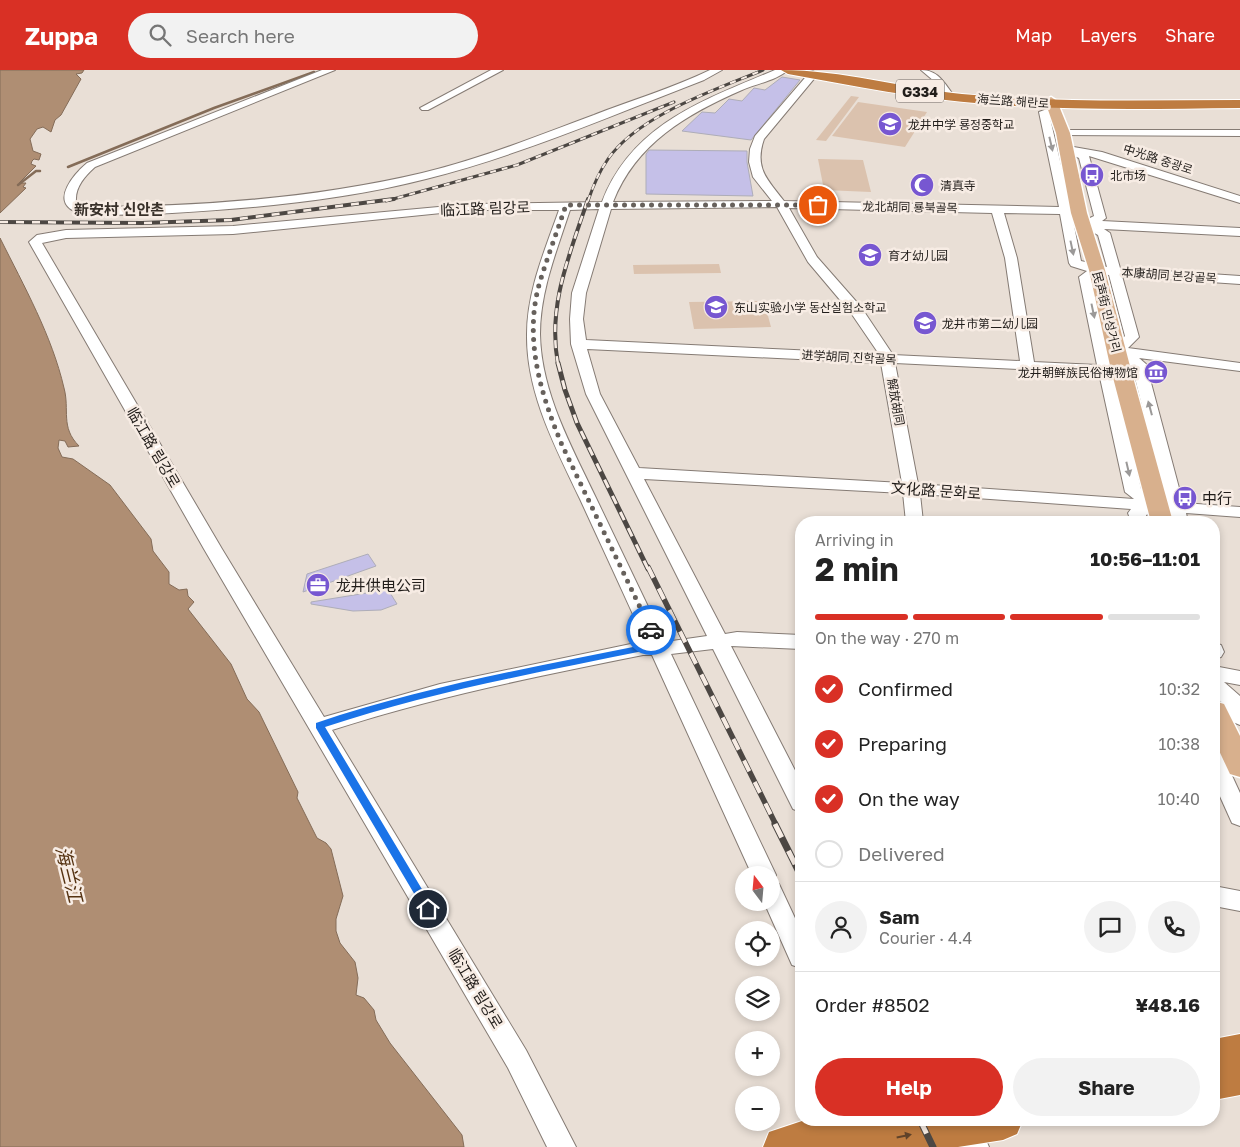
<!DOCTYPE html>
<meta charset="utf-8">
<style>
body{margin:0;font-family:"Golos Text","Noto Sans SC","Noto Sans KR",sans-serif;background:#f2f2f2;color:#222;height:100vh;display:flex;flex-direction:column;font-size:19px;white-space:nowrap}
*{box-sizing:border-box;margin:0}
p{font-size:16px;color:#767676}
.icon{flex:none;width:28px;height:28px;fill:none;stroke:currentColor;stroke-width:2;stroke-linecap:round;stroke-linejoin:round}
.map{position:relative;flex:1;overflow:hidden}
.side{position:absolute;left:795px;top:446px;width:425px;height:610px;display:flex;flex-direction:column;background:#fff;border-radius:20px;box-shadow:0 2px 8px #0003}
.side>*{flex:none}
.needle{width:32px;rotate:344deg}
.buttons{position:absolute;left:735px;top:796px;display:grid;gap:10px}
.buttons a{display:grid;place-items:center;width:45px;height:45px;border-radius:50%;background:#fff;box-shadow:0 2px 8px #0003;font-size:25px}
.pin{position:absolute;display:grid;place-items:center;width:42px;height:42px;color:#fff;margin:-21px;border:2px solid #fff;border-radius:50%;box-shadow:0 1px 5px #0007}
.courier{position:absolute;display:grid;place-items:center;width:50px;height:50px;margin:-25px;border:4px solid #1a73e8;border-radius:50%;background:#fff;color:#222;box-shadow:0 1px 6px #0007}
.summary em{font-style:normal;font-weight:700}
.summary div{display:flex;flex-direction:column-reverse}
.summary{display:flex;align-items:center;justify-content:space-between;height:85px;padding:0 20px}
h1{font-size:32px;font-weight:700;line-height:38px}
.bar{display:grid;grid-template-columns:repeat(4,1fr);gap:8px 5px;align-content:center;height:60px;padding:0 20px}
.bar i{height:6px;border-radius:4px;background:#e0e0e0}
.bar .on{background:#d93025}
.bar p{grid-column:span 4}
.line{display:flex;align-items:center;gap:12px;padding:0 20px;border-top:1px solid #e0e0e0}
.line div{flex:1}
.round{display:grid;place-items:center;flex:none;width:52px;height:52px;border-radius:26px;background:#f2f2f2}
ol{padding:0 20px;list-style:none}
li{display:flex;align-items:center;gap:15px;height:55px}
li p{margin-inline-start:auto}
li .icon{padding:5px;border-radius:50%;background:#d93025;color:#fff;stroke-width:4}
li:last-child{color:#767676}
li i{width:28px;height:28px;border:2px solid #e0e0e0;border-radius:50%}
.primary-button{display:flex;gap:10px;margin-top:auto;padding:10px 20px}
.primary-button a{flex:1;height:58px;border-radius:30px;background:#d93025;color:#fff;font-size:20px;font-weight:700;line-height:58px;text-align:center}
.primary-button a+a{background:#f2f2f2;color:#222}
header{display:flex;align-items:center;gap:30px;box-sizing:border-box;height:70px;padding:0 25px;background:#d93025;color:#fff}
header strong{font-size:24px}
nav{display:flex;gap:28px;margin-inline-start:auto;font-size:18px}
.search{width:350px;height:45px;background:#f2f2f2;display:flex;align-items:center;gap:12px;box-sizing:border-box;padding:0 18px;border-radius:28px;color:#767676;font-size:19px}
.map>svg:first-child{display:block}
</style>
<header>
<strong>Zuppa</strong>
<div class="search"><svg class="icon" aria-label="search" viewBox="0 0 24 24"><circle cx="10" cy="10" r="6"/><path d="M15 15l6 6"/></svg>Search here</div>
<nav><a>Map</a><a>Layers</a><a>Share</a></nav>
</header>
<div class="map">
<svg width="1240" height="1077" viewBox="0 0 1240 1077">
<rect width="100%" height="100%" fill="#e9dfd6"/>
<g fill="#dbc2ae">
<polygon points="851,26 859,27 826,71 816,70"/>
<polygon points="858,32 927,42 905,77 832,66"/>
<polygon points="818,89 863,90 871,122 824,120"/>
<polygon points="719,194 721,203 634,204 633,195"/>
<polygon points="764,231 771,257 694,259 689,232"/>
</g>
<g fill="#af8e73" stroke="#846c58">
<polygon points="0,0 84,0 82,3 76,4 81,9 61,45 55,50 51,62 43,57 37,59 30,69 33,81 41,84 39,90 34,89 32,91 31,94 36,96 19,113 26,113 23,117 26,118 0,143"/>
<path d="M0,168C24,216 52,266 64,318C70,340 60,357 79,376L68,377L65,371L59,370L58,378L62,387L73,389L110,415L151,469L153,481L169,502V514L179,520L187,519L188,526L194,532L188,539L231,594L247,629L259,642L298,722L297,728L317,768L326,773L331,779L343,826L336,849V861L340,873L355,892L358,908L356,925L364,928L374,940L376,950L390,973L462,1065L464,1077H0Z"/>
</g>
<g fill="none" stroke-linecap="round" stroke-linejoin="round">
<g stroke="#846c58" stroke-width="2.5">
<polyline points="68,97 214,38 314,2"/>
<polyline points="18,115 36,101 40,101"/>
</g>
</g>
<g fill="#c5c0e8" stroke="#aeadb8">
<polygon points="782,7 800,10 751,70 682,61 702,42 715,43 729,29 742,31 754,18 765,20"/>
<polygon points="649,80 747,81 747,92 753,126 646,124 646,84"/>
<polygon points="368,484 376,496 303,522 307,504"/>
<polygon points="387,518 397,534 381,540 353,541 311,534 311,532 373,522"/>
</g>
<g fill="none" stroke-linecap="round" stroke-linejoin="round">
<g stroke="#857b74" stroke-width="2">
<g id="minor">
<path d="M322,0H335L95,97C85,106 75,117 76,131L84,137C197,137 311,129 422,103C481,89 537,66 594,45C632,30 673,18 710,0H722L704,10C613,45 521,85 426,109C344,130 257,138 172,143C153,144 89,147 74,141C51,130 75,103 87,93Z"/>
<polygon points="491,0 503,0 428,40 422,40 420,38"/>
<path d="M775,0H788C777,10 756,14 742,20C687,44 636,73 613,132L772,131L753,107L749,92L750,79L755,66L810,2L813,1L818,4L764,69C754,98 767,109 784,131L1059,137L1039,42L1055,36L1060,39L1058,41L1049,44L1071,138L1083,141L1085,143L1079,147L1072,146L1081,191L1107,197L1098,165L1078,154L1094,146L1079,88L1063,81L1062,79L1063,77L1068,76L1102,82L1240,126V133L1089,86L1106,148L1102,151L1240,158V166L1104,159L1110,163L1120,198L1240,206V214L1122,206L1139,267L1128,278L1240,293V301L1139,288L1146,294L1183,433L1240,437V447L1186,443L1188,452H1172L1169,442L1157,441L1146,445L1147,452H1131L1128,443L1131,439L920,424L923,452H906L903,423L644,409L725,564L737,562L801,565V579L731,576L801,712V742L793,739L713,579L671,584L776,805L773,811L779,814L801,861V898L792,895L764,832H771V805H752L652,585H643C538,606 434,627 332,660L526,980L576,1077H547L508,998L204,479L29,172L37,165L66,160L233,156L471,134L602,132C632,54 704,30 775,0ZM777,137L808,192L851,243L879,284L586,270L583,249L586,223L611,139ZM789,138L992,143L1005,188L1020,291L893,285L861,237L817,187ZM599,139L572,223L570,249L571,274L586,324L707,566L665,572C642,524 619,476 596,428C572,377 541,323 540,264C540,221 557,180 570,140ZM471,140H559C545,180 527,221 527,264C526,323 556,378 580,429C602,477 624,524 645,571L440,614L324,647L222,479L42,173L66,168L233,164ZM1004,143L1060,144L1069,193L1071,196L1087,201L1079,207L1097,295L1034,292L1017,188ZM1099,204L1109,205L1125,266L1110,281L1132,296L1166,431H1159L1141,419L1114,304L1126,303L1128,300L1126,297L1112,295L1092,208ZM587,279L881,293L902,413L639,398L600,324ZM895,293L1099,303L1125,422L1134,429L918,414Z"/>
<path d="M921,0C937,0 943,11 952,23L950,25H944L934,11Z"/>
<polygon points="1063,60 1240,60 1240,66 1059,65 1058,63 1059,61"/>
<polygon points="1214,573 1221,575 1224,582 1221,587 1214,589"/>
<polygon points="1214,596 1240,601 1240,615 1224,612 1240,626 1240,655 1233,652 1224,634 1214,626"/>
<polygon points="1214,682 1222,684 1240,723 1240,756 1232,753 1214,713"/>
<polygon points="1214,816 1240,821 1240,841 1214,836"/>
<polygon points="948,1050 977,1050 989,1077 960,1077"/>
</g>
</g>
<g stroke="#fff" stroke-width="3">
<g id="major">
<polygon points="1051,27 1057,31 1070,63 1087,143 1105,200 1131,300 1173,452 1151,452 1111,300 1089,200 1071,143 1056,63 1045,31"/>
<polygon points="1214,631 1224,634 1240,666 1240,707 1230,704 1214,670"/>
</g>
</g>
<g stroke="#fff" stroke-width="2">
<g id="highway">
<path d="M781,0C842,0 902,18 962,24C1055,33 1147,30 1240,30V38C1155,39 1071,41 986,34C920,29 854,16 788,4Z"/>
<polygon points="1240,964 1240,1025 1214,1030 1214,969"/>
<polygon points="805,1050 1023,1050 1017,1064 1003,1070 958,1077 763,1077 769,1062"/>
</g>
</g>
<use href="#minor" fill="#fff" fill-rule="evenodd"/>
<use href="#major" fill="#d8b08d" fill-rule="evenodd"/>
<use href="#highway" fill="#be7c41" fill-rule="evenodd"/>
<g stroke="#4c4743" stroke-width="3">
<g id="rail-far4">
<polyline points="386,131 517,95 674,32"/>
<path d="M588,131C593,116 599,102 608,89C639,45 715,20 763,0"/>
</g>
</g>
<g stroke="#4c4743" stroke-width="4">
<g id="rail-far3">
<polyline points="0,152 142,153 231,150 394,129"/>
<path d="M558,294C547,235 570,184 588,129"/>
</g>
</g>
<g stroke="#4c4743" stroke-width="5">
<polyline id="rail-far2" points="558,293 565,320 577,353 648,499"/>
</g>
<g stroke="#4c4743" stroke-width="5.5">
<polyline id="rail-far1" points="648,497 776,755"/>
</g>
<g stroke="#4c4743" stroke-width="7">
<g id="rail">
<polyline points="775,754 801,806"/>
<polyline points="920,1050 933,1077"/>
</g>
</g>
<use href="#rail-far4" stroke="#f7ece4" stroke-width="2" stroke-dasharray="6" stroke-linecap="butt"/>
<use href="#rail-far3" stroke="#f7ece4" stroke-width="2.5" stroke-dasharray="8" stroke-linecap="butt"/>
<use href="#rail-far2" stroke="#f7ece4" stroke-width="3" stroke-dasharray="9" stroke-linecap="butt"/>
<use href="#rail-far1" stroke="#f7ece4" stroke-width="4" stroke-dasharray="12" stroke-linecap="butt"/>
<use href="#rail" stroke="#f7ece4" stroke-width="5" stroke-dasharray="15" stroke-linecap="butt"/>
</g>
<defs><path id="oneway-solid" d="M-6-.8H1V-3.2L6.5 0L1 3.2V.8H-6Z" transform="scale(1.25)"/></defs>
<g fill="#9b9998">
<use href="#oneway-solid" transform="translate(1051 74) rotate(77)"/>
<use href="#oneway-solid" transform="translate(1072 178) rotate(78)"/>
<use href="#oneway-solid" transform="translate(1093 241) rotate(78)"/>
<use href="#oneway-solid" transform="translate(1150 338) rotate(-105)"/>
<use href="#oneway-solid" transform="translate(1128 399) rotate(77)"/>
</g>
<use fill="#60432a" href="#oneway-solid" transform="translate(904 1066) rotate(-12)"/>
<path fill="#1a73e8" d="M648,558H654L664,579L662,581H643C536,603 429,622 325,657L432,836L434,839L432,842H425L316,658V653C423,617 533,597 643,575H654L647,560Z"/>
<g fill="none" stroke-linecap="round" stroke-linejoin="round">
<path stroke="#67615c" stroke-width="5" stroke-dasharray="0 9" d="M651,560L562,375C541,325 524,270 539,215C547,188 557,162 566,135H818"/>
</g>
<defs>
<g id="school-disc" transform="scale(1.25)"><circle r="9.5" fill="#7757d1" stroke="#f7ece4"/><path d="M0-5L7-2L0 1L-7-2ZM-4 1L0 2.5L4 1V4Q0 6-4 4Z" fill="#fff"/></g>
<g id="bus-disc" transform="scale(1.25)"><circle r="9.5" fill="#7757d1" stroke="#f7ece4"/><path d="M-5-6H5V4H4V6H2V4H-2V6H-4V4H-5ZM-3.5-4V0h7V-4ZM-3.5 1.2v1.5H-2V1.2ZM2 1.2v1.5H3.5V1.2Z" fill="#fff"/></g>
<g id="mosque-disc" transform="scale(1.25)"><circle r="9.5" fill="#7757d1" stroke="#f7ece4"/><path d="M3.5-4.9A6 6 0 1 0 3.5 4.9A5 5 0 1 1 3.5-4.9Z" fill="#fff"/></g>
<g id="museum-disc" transform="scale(1.25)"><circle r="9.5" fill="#7757d1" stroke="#f7ece4"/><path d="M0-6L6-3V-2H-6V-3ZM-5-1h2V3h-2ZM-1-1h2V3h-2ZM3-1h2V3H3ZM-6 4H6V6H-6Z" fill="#fff"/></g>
<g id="office-disc" transform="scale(1.25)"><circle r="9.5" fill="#7757d1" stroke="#f7ece4"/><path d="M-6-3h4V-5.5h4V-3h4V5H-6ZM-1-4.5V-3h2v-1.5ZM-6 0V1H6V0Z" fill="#fff"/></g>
</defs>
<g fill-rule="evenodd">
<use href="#school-disc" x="890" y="54"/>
<use href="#bus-disc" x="1092" y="105"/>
<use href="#mosque-disc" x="922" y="115"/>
<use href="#school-disc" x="870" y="185"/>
<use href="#school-disc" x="716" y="237"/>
<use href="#school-disc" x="925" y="253"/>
<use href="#museum-disc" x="1156" y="302"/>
<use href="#bus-disc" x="1185" y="428"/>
<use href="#office-disc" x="318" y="515"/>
</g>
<g text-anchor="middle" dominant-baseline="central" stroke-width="5" stroke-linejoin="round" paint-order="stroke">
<g font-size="12" fill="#211d1a" stroke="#f7ece4">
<text transform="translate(1013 31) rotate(4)">海兰路 해란로</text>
<text transform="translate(1158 89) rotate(18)">中光路 중광로</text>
<text transform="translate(910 137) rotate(1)">龙北胡同 룡북골목</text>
<text transform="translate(1169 205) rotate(4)">本康胡同 본강골목</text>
<text transform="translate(1107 242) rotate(76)">民声街 민성거리</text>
<text transform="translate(849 287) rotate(3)">进学胡同 진학골목</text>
<text transform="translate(896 332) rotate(80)">解放胡同</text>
</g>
<g font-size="12" fill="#211d1a" stroke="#f7ece4" text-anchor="start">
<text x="908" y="54">龙井中学 룡정중학교</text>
<text x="1110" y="105">北市场</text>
<text x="940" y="115">清真寺</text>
<text x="888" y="185">育才幼儿园</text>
<text x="734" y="237">东山实验小学 동산실험소학교</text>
<text x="942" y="253">龙井市第二幼儿园</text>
<text x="1138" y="302" text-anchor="end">龙井朝鲜族民俗博物馆</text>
</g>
<rect fill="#f7ece4" stroke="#615b57" stroke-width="1" x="896" y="9.5" width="48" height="23" rx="4"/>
<g font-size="14" font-weight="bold" fill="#211d1a">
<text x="920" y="21">G334</text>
</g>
<g font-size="15" fill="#211d1a" stroke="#f7ece4">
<text transform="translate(485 138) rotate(-2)">临江路 림강로</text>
<text transform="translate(154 377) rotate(60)">临江路 림강로</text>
<text transform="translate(936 420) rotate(4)">文化路 문화로</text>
<text transform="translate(476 918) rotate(59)">临江路 림강로</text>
</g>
<g font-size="15" font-weight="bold" fill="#383029" stroke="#f7ece4">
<text x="119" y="139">新安村 신안촌</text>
</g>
<g font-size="15" fill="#211d1a" stroke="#f7ece4" text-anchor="start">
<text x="1202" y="428">中行</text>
<text x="336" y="515">龙井供电公司</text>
</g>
<g font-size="19" font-style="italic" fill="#553211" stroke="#f7ece4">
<text transform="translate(70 804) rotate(76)">海兰江</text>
</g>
</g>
</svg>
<div class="buttons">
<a><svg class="needle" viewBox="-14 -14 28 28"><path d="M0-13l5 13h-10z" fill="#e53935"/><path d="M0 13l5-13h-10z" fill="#767676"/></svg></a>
<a><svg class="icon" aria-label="locate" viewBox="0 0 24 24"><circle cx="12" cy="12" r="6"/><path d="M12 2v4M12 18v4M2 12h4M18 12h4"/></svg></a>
<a><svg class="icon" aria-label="layers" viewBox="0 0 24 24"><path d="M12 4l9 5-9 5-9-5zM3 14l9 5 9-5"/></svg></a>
<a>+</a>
<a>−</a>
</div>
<div class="pin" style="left:818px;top:135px;background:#ea580c"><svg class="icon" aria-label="bag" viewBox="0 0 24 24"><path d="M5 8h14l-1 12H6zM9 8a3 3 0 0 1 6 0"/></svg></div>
<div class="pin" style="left:428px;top:839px;background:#1f2937"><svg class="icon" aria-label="home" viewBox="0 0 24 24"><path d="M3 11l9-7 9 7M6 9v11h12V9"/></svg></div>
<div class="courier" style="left:651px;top:560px"><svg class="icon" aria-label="car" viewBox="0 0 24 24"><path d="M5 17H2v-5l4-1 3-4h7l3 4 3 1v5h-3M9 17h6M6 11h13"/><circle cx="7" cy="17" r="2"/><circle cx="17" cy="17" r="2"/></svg></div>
<section class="side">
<div class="summary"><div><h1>2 min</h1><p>Arriving in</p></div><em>10:56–11:01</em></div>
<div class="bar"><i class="on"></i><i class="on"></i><i class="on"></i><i></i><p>On the way · 270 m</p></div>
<ol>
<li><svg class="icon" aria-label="check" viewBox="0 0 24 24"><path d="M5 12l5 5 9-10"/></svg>Confirmed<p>10:32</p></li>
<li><svg class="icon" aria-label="check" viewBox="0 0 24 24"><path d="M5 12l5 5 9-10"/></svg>Preparing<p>10:38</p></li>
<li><svg class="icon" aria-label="check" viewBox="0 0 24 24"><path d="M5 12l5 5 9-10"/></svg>On the way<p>10:40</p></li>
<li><i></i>Delivered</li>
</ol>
<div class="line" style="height:90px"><a class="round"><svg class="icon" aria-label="person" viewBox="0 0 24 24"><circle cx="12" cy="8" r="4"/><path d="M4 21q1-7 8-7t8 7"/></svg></a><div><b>Sam</b><p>Courier · 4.4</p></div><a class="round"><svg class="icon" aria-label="chat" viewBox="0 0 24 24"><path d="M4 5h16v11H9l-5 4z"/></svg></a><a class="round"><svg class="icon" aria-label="phone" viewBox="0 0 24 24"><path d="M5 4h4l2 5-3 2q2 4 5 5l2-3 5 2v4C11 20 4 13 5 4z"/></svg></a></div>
<div class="line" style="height:65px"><div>Order #8502</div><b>¥48.16</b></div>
<div class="primary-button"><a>Help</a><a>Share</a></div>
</section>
</div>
